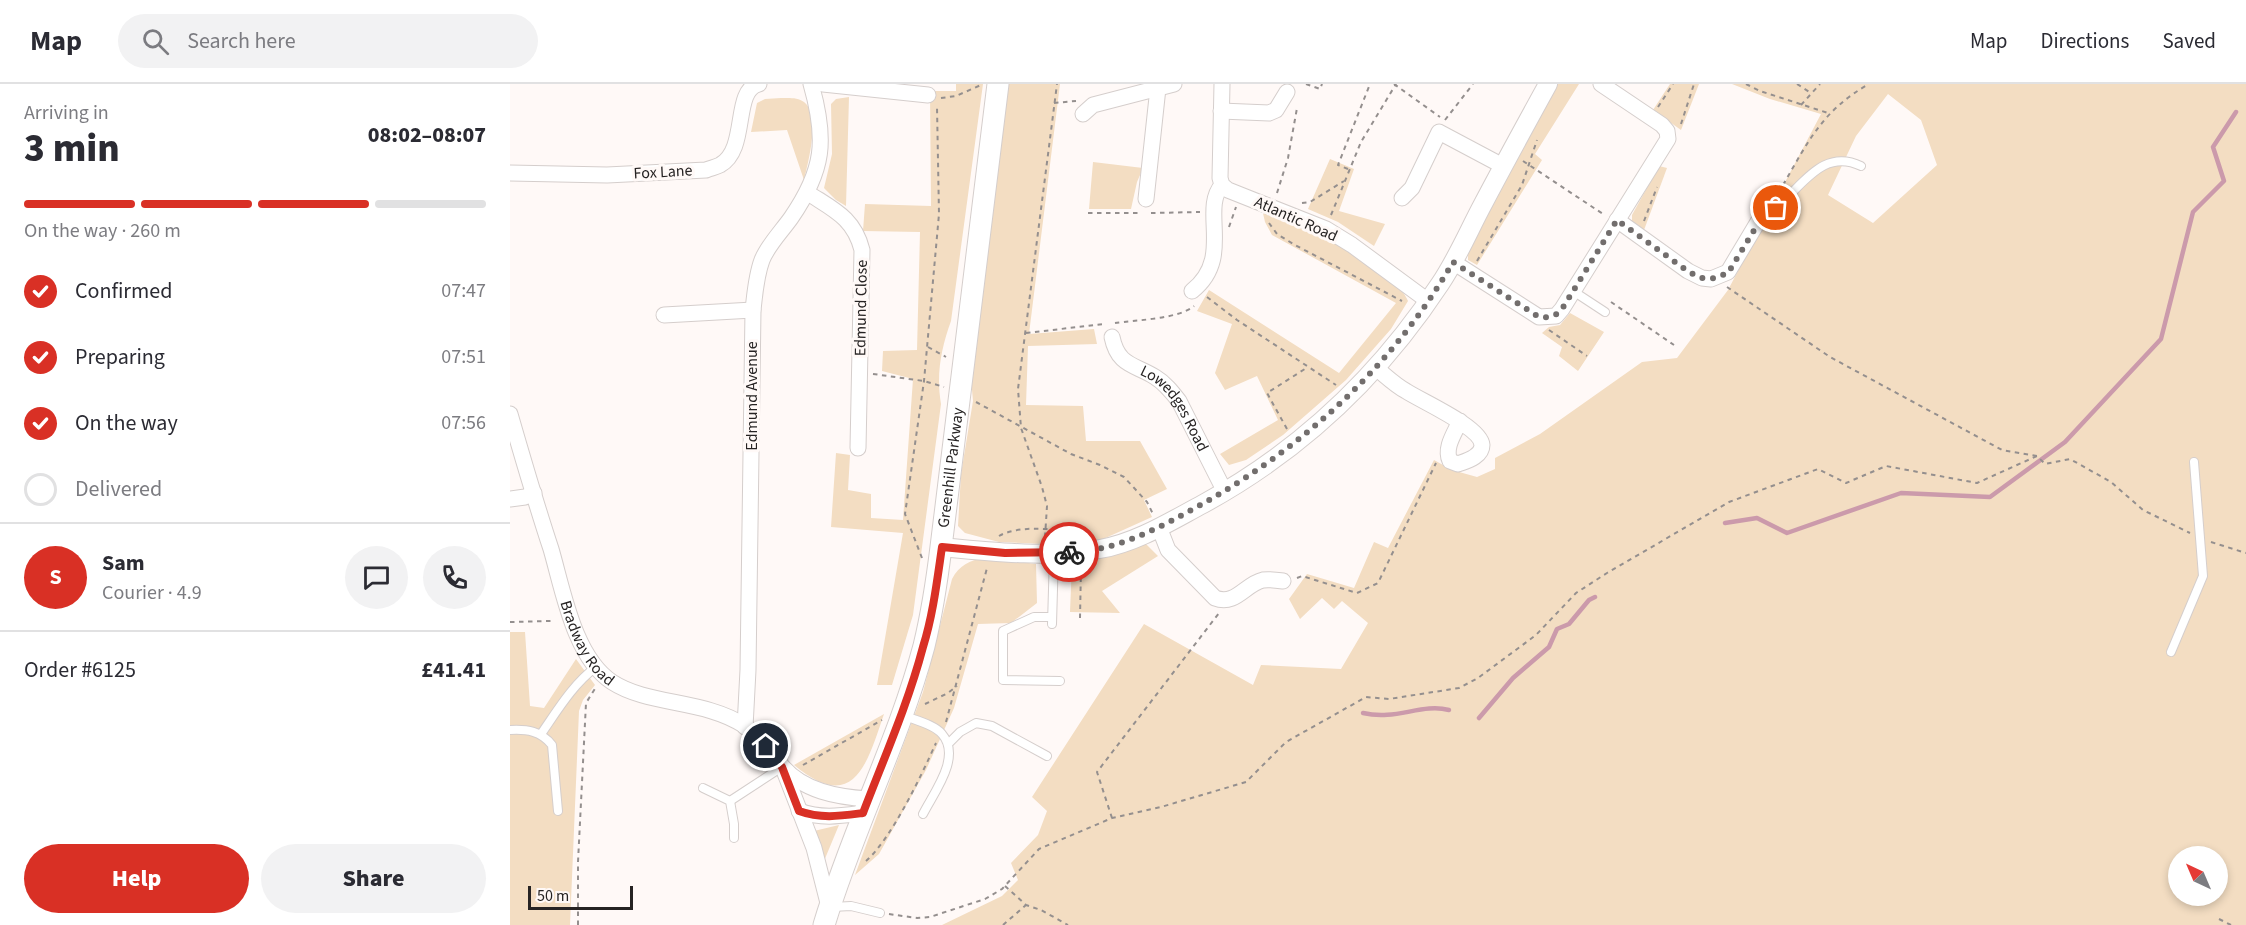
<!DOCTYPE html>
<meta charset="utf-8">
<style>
body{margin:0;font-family:"Source Sans 3",sans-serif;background:#f2f2f3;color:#2b2b33;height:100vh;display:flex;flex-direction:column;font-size:22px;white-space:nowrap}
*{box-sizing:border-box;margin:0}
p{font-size:20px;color:#7c7c81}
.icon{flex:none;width:33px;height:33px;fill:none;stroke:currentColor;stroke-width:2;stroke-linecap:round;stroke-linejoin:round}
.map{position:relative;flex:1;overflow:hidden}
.panel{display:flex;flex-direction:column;background:#fff;width:510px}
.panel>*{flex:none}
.needle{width:39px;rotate:316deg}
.buttons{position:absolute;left:1658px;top:762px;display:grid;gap:12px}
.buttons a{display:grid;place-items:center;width:60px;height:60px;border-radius:50%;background:#fff;box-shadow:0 3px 9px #0003;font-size:30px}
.scale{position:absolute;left:18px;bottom:15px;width:105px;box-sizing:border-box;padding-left:6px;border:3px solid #262323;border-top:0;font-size:16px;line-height:21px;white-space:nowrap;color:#262323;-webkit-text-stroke:4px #fff9f7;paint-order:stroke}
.pin{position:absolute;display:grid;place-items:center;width:51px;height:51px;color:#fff;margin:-26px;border:3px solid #fff;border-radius:50%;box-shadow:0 2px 6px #0007}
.courier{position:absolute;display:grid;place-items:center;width:60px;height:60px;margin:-30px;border:4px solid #d93025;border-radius:50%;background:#fff;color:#222;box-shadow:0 2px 8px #0007}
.headline em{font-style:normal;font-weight:800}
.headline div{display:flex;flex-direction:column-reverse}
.headline{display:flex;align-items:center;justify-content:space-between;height:102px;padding:0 24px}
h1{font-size:39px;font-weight:800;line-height:45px}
.bar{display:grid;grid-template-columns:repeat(4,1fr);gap:9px 6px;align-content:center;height:72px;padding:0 24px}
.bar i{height:8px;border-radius:4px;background:#e1e1e2}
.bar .on{background:#d93025}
.bar p{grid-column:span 4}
.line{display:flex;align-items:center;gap:15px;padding:0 24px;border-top:2px solid #e1e1e2}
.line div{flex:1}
.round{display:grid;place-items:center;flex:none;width:63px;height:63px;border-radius:32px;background:#f2f2f3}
ol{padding:0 24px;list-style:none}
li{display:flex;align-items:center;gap:18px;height:66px}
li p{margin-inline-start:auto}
li .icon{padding:6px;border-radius:50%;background:#d93025;color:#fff;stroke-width:4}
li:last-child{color:#7c7c81}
li i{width:33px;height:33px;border:3px solid #e1e1e2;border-radius:50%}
.button{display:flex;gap:12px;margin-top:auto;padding:12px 24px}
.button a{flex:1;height:69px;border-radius:36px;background:#d93025;color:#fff;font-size:24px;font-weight:800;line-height:69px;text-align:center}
.button a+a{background:#f2f2f3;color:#2b2b33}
header{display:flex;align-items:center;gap:36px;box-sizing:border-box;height:84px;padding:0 30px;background:#fff;border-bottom:2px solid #e1e1e2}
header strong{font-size:28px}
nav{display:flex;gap:33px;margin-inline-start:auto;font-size:21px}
.search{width:420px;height:54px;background:#f2f2f3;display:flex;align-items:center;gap:15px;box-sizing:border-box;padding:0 21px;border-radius:33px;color:#7c7c81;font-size:22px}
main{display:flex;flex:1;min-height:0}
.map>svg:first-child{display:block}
</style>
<header>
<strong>Map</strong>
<div class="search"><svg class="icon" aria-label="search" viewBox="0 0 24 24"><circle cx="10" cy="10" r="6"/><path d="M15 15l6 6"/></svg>Search here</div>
<nav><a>Map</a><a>Directions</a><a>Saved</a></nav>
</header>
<main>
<section class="panel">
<div class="headline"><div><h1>3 min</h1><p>Arriving in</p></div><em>08:02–08:07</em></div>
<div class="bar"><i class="on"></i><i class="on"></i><i class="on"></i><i></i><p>On the way · 260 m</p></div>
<ol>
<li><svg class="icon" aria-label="check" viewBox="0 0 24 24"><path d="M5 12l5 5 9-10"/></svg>Confirmed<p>07:47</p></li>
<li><svg class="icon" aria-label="check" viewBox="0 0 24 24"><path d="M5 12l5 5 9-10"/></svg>Preparing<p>07:51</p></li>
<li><svg class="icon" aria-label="check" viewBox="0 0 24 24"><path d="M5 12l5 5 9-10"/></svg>On the way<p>07:56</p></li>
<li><i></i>Delivered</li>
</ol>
<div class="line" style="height:108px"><b class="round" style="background:#d93025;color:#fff">S</b><div><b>Sam</b><p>Courier · 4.9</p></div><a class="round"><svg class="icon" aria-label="chat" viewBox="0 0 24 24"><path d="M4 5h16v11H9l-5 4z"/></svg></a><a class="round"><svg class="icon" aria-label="phone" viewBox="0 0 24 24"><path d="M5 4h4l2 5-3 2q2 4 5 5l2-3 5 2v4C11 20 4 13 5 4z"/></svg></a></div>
<div class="line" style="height:78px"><div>Order #6125</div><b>£41.41</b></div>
<div class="button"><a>Help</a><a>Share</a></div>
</section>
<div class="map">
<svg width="1736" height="841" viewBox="0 0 1736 841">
<rect width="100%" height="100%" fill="#fff9f7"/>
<g fill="#f3ddc2" fill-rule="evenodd">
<path d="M446,0H473L441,237C431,265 426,290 431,320L403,531L382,601H367L393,449L321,443L326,369L340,371L338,406L361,410V434L393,436L403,295L372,287L373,267L407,266L410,148L353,147L355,120L421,122L420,7H446Z"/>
<polygon points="494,0 550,0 519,250 584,245 587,260 518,262 516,321 573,322 576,357 630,357 657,405 634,416 642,433 591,456 534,460 489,458 455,449 448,442 451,390 463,317 460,283"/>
<polygon points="1047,0 1069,0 1025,70 1032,76 967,181 958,176 958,168"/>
<polygon points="1160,0 1189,0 1171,46 1143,26"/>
<path d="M1222,0H1736V841H432L492,812L508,796L501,779L528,751L537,727L522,713L634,540L743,601L751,581L831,585L858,539L832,517L824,525L812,514L790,535L779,515L797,490L844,504L864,458L878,464L924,376L942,386L967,393L985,385V374L1030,350L1132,278L1167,274L1218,206L1311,30L1260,15ZM1378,10L1411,36L1427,81L1363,139L1318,111L1346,52ZM1668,772H1707V812H1668Z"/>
<polygon points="339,13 336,122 326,116 314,104 322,70 321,20 326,15"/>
<path d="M271,14C278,14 288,13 294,18C311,31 298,79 294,96L277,46L241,48L247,19L255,15Z"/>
<polygon points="820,75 844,85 829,127 875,140 864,162 828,138 798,125"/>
<polygon points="583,78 633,84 627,98 621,125 579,125"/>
<polygon points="1149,82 1157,84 1134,146 1122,138 1122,131"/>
<path d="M752,125C789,141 883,181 898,217L881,245L836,296L773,351L736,376L719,381L710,370L768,336L747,292L715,306L705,289L722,240L687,227L699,206L829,289L886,219L762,151L755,138Z"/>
<polygon points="1060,229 1094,248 1068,287 1049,272 1052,263 1032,249 1039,243 1050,241"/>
<polygon points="635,459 648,472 592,507 610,529 560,528 562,479 600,471"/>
<path d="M474,473L526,480L527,519L501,539L468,540L444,624L416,686L369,770L345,791L413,608L442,495C449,481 460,477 474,473Z"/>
<polygon points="0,548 15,548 20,622 34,624 66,575 85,601 73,616 69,627 60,841 0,841"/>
<path d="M374,630C357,680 344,731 284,681Z"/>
<polygon points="329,741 314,777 304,747"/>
</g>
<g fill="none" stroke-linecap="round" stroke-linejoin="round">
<g stroke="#cb9aab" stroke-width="4.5">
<polyline points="1215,439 1247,434 1277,449 1391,409 1480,413 1555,358 1651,255 1683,128 1714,97 1703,63 1726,28"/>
<path d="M853,629C886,637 911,619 939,626"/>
<polyline points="969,634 1003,594 1039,563 1047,545 1059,540 1079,516 1085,513"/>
</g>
<g stroke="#d5cecc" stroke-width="10">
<g id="service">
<path d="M1255,130C1288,114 1307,61 1351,82"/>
<polyline points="1063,207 1095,228"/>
<polyline points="542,533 524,533 493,547 493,596 550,597"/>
<polyline points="542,540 544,470"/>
<polyline points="1661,568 1693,492 1684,378"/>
<path d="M395,632C405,636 425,641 432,650C452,673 424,708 413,730"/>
<path d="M0,646C17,645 31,647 42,661L48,727"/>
<path d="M31,650C47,627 63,600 86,583"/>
<polyline points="438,660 450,648 466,639 482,642 537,672"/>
<polyline points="193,704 220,717 224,740 224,754"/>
<polyline points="220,717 272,683"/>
<polyline points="322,823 341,822 370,829"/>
</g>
</g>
<g stroke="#d5cecc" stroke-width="17">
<g id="minor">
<polyline points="313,0 418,11"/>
<polyline points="712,0 710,94 712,101 718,106 816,145 842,161 918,217"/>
<polyline points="711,27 759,29 766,26 777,8"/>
<polyline points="573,30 583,21 664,0"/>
<path d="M0,89L97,91L196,86C201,84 206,83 210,81C239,65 222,6 249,0"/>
<path d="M298,109C324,126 344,134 352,166L348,364"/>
<polyline points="892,114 902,104 929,48 993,82"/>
<polyline points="636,115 648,4"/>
<polyline points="1107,136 1178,187 1192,194 1201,195 1218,188 1264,111"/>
<polyline points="943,178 1029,233 1046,232 1052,225 1158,55 1157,47 1152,41 1091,0"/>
<path d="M682,207C724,174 690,126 712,101"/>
<polyline points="154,231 243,226"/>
<path id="s1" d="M602,253C608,282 624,280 645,293C655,299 662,308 669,317L715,408"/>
<path d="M866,284C876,292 885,301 896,307C911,317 971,343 972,361C972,373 956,377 948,380L940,377C934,364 944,350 950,337"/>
<path id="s2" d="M0,330C13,375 26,420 41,465C53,506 64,573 102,598C139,622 194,615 235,642C250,653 260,669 272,682C293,707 327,713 358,715"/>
<polyline points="0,415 15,413 24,409"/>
<path d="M649,443L658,466L705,514C726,522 735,500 753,496C759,495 766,496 773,497"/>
<path d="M235,643L238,586L243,226C245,209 246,192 252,176C258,161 271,148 281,134C314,86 317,56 301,0"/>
<polyline points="273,684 304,764 319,823"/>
<path d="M289,727C311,735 330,732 353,729"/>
</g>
</g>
<g stroke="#d5cecc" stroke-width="20">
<path id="tertiary" d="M431,463C483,468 538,474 590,465C626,459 661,437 693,420C790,367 870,291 930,200C947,175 959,146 973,120C994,80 1016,40 1038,0"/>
</g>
<g stroke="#d5cecc" stroke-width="23">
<g id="secondary">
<path id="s3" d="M314,841C342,747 389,656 414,562C422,529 427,496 431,463L488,0"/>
</g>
</g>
<g stroke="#948f8e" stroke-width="2" stroke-dasharray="4.5 4.5" stroke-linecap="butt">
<polyline points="796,0 810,5 812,0"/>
<polyline points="884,0 930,33"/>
<polyline points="1236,0 1250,7 1318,29"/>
<polyline points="1287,0 1301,9"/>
<polyline points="431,14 446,12 471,1"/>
<polyline points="544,19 566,17"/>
<polyline points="1291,21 1310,0"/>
<polyline points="1148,23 1163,0"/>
<polyline points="935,36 963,0"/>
<polyline points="1171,40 1184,0"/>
<polyline points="1013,77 1093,130"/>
<polyline points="838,85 828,81 860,0"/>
<path d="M1273,101C1299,56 1313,26 1359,0"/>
<polyline points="767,109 778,74 787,24 786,22"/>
<polyline points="792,119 800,118 834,97"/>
<polyline points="578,129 630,129"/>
<polyline points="641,129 690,128"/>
<polyline points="821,131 851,58 886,0"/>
<polyline points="1134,137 1147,103"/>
<polyline points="759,139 767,150 785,161 892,217"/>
<polyline points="719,143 726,123"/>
<polyline points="967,177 1012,101 1027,56"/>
<polyline points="1217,203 1320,273 1492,366 1527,372 1535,380 1560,375 1601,398 1633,426 1680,449"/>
<polyline points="697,213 727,236 826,301"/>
<polyline points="1101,218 1164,261"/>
<path d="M605,239C626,236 669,235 684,222"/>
<polyline points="1039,246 1077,272"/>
<polyline points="516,249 594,240"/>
<polyline points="418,263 436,273"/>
<polyline points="363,290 414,297 434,303"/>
<polyline points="466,318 561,370 590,381 614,393 637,418 643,430"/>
<polyline points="777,345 757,309 798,283"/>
<path d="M489,452C512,439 553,447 578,449"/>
<polyline points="535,453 537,422 532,403 511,344 508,305 547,0"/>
<polyline points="1701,458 1736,469"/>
<polyline points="412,474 395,430 414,297 429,130 427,23"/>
<polyline points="787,494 792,492 847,509 868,499 926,379"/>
<polyline points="570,534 571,483"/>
<polyline points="0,538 41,537"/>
<polyline points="415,620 438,609 447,602"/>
<polyline points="436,638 477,484"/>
<polyline points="293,681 372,636"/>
<polyline points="602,734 587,688 709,529"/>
<path d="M356,777C382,754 411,692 426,659"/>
<polyline points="495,802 516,821 531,826 558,841"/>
<polyline points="379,830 407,834 420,833 475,815 492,805 529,765 602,734 651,723 736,698 776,658 856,613 879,615 949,604 968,594 1026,551 1066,509 1097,489 1219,418 1308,385 1336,399 1376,382 1467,399 1527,372"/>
<polyline points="1709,835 1721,841"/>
<polyline points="68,841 68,778 76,619 86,603"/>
<polyline points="493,841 516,821"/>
</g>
<use href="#service" stroke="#fff" stroke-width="8"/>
<use href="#minor" stroke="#fff" stroke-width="15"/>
<use href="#tertiary" stroke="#fff" stroke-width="18"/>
<use href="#secondary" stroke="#fff" stroke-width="21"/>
</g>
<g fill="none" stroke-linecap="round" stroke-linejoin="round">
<path stroke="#726e6d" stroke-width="6" stroke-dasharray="0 10.8" d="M559,468C600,468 639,449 674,430C785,371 880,287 943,178L1029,233C1040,234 1045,233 1052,225L1107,136L1179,188L1192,194L1201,195L1218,189L1254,130L1266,124"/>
<path stroke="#d93025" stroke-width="8" d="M256,662L272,683L289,727C311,735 330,732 353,729C374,674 398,620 413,563C423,531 427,497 432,463L495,469L559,468"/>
</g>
<g text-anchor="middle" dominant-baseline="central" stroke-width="6" stroke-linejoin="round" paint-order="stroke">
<g font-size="16" fill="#262323" stroke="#fff9f7">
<text transform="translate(153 88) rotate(-3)">Fox Lane</text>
<text transform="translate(786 135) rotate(24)">Atlantic Road</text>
<text transform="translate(351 224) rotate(-89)">Edmund Close</text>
<text transform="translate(242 312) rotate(-90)">Edmund Avenue</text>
<text stroke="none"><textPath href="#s1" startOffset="99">Lowedges Road</textPath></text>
<text stroke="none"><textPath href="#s3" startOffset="477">Greenhill Parkway</textPath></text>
<text stroke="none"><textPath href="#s2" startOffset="243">Bradway Road</textPath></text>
</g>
</g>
</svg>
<div class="buttons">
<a><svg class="needle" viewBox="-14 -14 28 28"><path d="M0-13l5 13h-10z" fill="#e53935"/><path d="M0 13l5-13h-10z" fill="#7c7c81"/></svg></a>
</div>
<div class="scale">50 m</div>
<div class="pin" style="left:1266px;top:124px;background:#ea580c"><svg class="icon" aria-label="bag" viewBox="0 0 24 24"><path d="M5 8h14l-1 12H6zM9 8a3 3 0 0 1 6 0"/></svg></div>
<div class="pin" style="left:256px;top:662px;background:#1f2937"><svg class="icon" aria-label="home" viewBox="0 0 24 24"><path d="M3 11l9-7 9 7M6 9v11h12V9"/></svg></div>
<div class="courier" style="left:559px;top:468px"><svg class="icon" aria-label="bike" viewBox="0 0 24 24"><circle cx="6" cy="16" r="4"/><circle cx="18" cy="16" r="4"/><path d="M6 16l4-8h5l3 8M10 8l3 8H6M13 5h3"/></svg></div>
</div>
</main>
